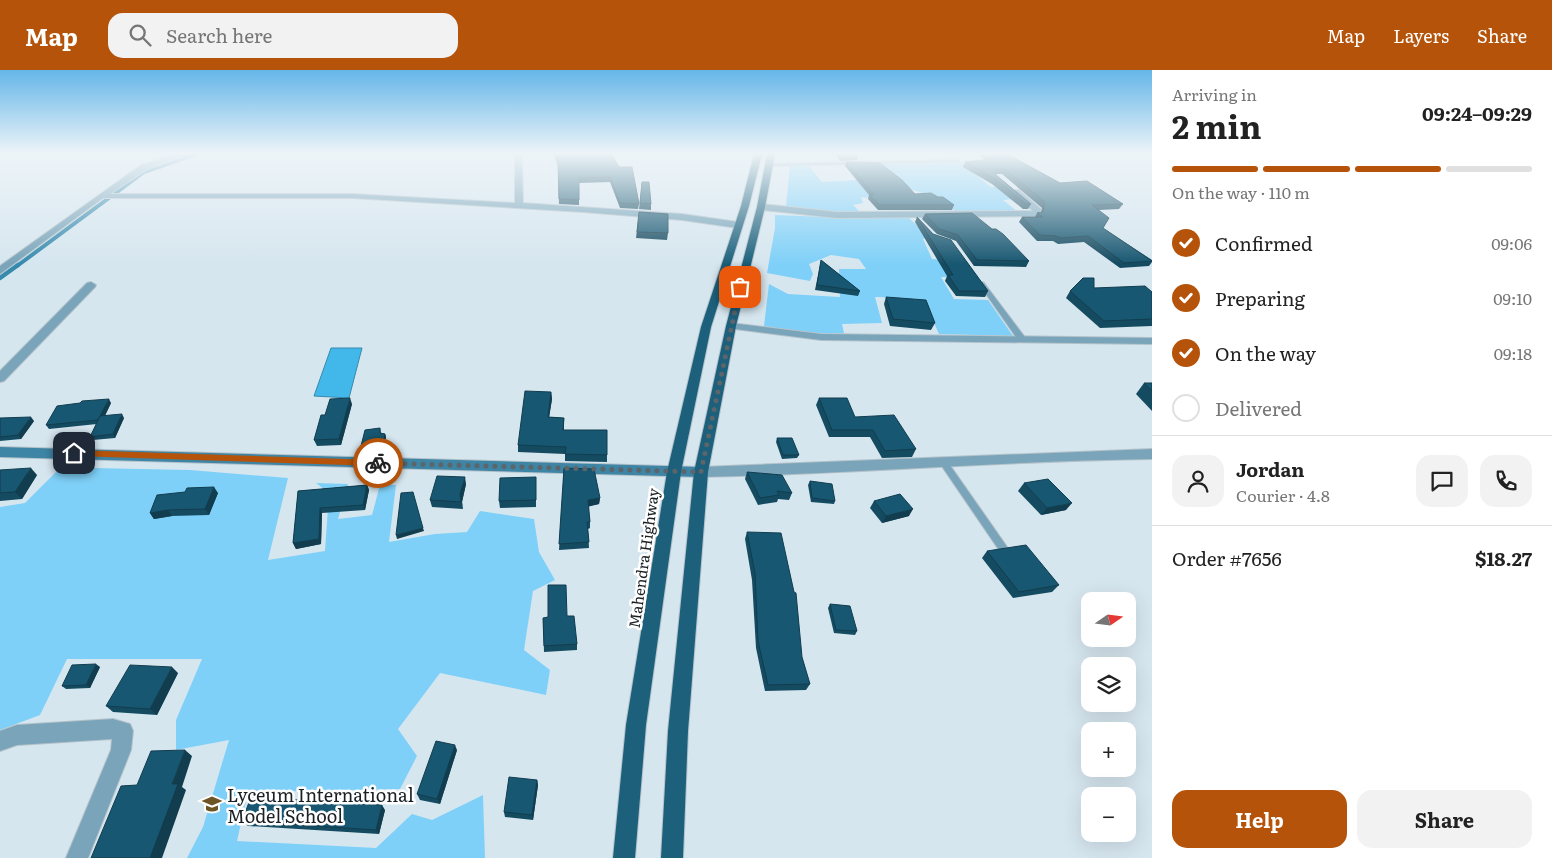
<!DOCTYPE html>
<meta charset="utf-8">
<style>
body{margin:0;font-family:Literata,serif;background:#f2f2f2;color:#222;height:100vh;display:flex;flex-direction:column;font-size:19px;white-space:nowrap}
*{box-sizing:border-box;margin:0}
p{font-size:16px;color:#767676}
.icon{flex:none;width:28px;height:28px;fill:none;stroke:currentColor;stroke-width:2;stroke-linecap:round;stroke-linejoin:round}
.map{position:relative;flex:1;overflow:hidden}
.details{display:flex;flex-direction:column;background:#fff;width:400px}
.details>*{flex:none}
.needle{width:32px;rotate:76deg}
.fabs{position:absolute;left:1081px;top:522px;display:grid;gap:10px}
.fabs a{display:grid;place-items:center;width:55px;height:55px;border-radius:10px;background:#fff;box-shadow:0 5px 20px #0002;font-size:25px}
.pin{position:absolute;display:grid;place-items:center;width:42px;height:42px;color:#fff;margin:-21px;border-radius:10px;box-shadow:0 2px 8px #0006}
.courier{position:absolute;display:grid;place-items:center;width:50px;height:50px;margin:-25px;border:4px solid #b45309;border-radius:50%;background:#fff;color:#222;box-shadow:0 1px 6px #0007}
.headline em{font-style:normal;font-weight:700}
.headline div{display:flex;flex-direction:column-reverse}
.headline{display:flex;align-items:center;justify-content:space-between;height:85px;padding:0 20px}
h1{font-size:32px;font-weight:700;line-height:38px}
.bar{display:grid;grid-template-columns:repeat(4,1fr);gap:8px 5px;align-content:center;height:60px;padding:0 20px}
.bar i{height:6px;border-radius:4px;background:#e0e0e0}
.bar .active{background:#b45309}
.bar p{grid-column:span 4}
.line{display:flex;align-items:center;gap:12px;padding:0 20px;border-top:1px solid #e0e0e0}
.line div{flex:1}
.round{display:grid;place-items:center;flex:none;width:52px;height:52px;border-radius:15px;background:#f2f2f2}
ol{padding:0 20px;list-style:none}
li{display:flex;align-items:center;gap:15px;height:55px}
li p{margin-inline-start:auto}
li .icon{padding:5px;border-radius:50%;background:#b45309;color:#fff;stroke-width:4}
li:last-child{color:#767676}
li i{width:28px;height:28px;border:2px solid #e0e0e0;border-radius:50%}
.action{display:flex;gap:10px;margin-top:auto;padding:10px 20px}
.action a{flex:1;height:58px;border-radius:15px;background:#b45309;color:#fff;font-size:20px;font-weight:700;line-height:58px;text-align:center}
.action a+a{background:#f2f2f2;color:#222}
header{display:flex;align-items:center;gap:30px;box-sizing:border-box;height:70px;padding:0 25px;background:#b45309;color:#fff}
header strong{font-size:24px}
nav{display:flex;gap:28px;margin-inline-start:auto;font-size:18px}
.search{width:350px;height:45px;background:#f2f2f2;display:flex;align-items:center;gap:12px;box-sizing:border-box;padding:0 18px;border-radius:15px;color:#767676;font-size:19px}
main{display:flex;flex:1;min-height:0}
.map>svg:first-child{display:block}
</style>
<header>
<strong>Map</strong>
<div class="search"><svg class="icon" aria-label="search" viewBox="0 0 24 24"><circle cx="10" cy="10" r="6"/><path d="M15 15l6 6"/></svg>Search here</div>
<nav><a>Map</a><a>Layers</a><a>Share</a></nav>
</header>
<main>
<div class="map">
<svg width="1152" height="788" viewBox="0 0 1152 788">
<rect width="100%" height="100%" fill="#d6e6ef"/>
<g fill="#7fd0f8">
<polygon points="971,92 988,103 976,105 991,117 1003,116 1013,129 1003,130 1018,142 957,142 938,128 907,118 871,128 861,127 863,133 853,135 861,143 833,144 786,137 790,95 808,95 822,112 891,108 874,93"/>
<path d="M775,145L853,148L908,147L928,166L923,169L932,189L960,191L971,207H941L954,229L988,230L1013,266L939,264L926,235C907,233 894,226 875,227L882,253L842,254L844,263L812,264L764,256L769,214L788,224L840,227L839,199H866L859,189L831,185L809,194L813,204L810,211L767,203L775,158Z"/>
<polygon points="93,398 190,400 288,408 268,490 325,481 329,423 316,413 348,414 338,449 372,445 380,415 396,415 389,472 435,464 467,462 480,441 534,449 539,482 555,510 533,521 524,580 550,600 546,625 440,603 398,659 417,686 400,719 248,722 237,771 376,778 412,744 432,750 483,725 485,788 187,788 203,757 229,670 176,680 176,650 202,589 67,589 40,645 0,660 0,437 25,433 57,401"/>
</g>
<polygon fill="#42b8ea" stroke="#368aae" points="331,278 362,278 349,328 314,326"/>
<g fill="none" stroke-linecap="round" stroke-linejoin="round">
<polyline stroke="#368aae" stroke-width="4" points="17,196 144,102 196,84"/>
<polyline stroke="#368aae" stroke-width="4.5" points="0,208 18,195"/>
<g stroke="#b4c2ca" stroke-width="2">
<g id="service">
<polygon points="957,90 959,91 959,92 770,96 768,95 770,94"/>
<polygon points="982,212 984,213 1024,266 1024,270 1018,270 979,214"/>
<polygon points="944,390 947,391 1005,474 1007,477 1005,480 1002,481 999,480 941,395 940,393 941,391"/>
</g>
</g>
<g stroke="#b4c2ca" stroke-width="2">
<g id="minor">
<polygon points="178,84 188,84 147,99 110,124 352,124 515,133 515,84 522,84 523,133 682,144 738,152 742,155 738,158 682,150 583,142 352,128 103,128 0,204 0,196 141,95"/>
<polygon points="1013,120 1019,120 1041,139 1039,146 837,148 761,140 757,137 761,134 837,142 1033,141 1013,124"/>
<polygon points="91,212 96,215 95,217 4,311 0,312 0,301 87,213"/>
<polygon points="731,253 821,264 1152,268 1152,274 821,270 727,258 727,254"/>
<path d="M1152,379V389C1002,391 851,404 701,407L694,402L701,397Z"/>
<polygon points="113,649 130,654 133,661 131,680 88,788 66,788 111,680 112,669 17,675 0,681 0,661 17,655"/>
</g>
</g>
<g stroke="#b4c2ca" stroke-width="2">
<polygon id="secondary" points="0,377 701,397 708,402 701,407 0,387"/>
</g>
<g stroke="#b4c2ca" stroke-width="2">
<g id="trunk">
<polygon points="754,84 762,84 749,136 711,257 681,402 646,655 635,788 613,788 626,655 667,402 701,257 741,136"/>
<polygon points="767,84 775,84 765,137 736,256 708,402 688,661 683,788 661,788 668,661 694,402 726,256 757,137"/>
</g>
</g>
<use href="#service" fill="#79a4b9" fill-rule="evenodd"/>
<use href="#minor" fill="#79a4b9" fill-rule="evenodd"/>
<use href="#secondary" fill="#3e84a4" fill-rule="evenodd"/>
<use href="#trunk" fill="#1c607c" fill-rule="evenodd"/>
</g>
<g fill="#154b61">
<polygon points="554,84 611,84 639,134 638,139 620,138 610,112 579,113 579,135 559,134 558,97"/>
<polygon points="835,84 854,84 858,87 857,90 840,91"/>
<polygon points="978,84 1007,84 1060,113 1123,134 1119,139 1099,140 1103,158 1152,190 1152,192 1149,196 1120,198 1084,172 1058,174 1053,171 1037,171 1019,152 1022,147 1035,147 1037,143 1041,142 1042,138 1002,104 996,104 996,105 1031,134 1028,139 1023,139 992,114 963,97 965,92 985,90"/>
<polygon points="846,92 915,124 938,127 954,135 952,140 878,140 868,129 869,125 845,96"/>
<polygon points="642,112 651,134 651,140 639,139"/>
<polygon points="639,142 668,163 667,170 636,168"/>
<polygon points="925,144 1029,191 1026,197 974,196 956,171 937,164 922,149"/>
<polygon points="917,147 988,221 985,227 956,226 945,211 947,206 915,152"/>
<polygon points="821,190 860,221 858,226 815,220"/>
<polygon points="1094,218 1152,222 1152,256 1100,258 1066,228 1070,221"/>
<polygon points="886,227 935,253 931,260 890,256 884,234"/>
<polygon points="1144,313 1152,313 1152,341 1136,324"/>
<polygon points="551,322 552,329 549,347 564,348 564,360 607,385 607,392 565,391 565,384 518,382 518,375"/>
<polygon points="819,328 916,379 912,387 882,388 870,367 829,367 816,335"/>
<polygon points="111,333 105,346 124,348 115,368 93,370 90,367 97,354 49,359 46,355"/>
<polygon points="352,334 341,375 317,376 314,370 325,345"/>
<polygon points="0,348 34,351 21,369 0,371"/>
<polygon points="380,358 381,363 385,364 386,367 383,382 361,383 360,380"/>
<polygon points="777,368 799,385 797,388 782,389 776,372"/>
<polygon points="564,398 600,428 599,434 588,436 590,452 590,458 588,459 589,478 559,480"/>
<polygon points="0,400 37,405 22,429 0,431"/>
<polygon points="747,402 792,423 789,430 778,429 777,432 758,435 745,409"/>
<polygon points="536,407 536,437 500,438 499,431"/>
<polygon points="810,411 835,431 834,434 811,432 808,415"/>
<polygon points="1024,413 1066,440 1041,445 1018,421"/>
<polygon points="466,414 462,432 463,439 432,437 430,430"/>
<polygon points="367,415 369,420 365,440 322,443 321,474 296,479 293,473 298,421"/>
<polygon points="185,422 218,423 209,445 172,446 154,449 150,443"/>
<polygon points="874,431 909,446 882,453 870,438"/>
<polygon points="747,462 810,614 806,620 765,621 756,578 752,510 745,469"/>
<polygon points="987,481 1059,515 1052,522 1013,528 982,488"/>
<polygon points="830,534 857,561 855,565 834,563 828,538"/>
<polygon points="567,546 577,574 577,580 544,582 543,548"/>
<polygon points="100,597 90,618 66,619 62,616"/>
<polygon points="178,603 157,645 113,642 106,636"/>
<polygon points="457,680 440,734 420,730 417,724"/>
<polygon points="537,710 538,715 533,750 505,747 504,742"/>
<polygon points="385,740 379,764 248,756 242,751"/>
</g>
<g fill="#113d4f">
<polygon points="551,322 552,329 548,354 548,347"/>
<polygon points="350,328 352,334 341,375 339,369"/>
<polygon points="109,329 111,333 101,353 98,350"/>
<polygon points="122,344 124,348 115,368 113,364"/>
<polygon points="31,347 34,351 21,369 18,365"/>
<polygon points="385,364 386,367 383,382 382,379"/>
<polygon points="31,398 37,405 22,429 15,422"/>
<polygon points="465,407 466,414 462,432 463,439 460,424"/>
<polygon points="367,415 369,420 365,440 363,435"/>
<polygon points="214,417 218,423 209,445 205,439"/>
<polygon points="600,428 599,434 587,437 588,430"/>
<polygon points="1072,433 1066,440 1041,445 1047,438"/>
<polygon points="320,438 322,443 321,474 296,479 293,473"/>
<polygon points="913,439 909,446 882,453 886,446"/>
<polygon points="168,440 172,446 154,449 150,443"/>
<polygon points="423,458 424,461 397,469 396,465"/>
<polygon points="96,594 100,597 90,618 86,615"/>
<polygon points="172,597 178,603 157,645 150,639"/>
<polygon points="455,675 457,680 440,734 437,729"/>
<polygon points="185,680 192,686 182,717 186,720 162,788 150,788 172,714"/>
<polygon points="537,710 538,715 533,750 532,745"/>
<polygon points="382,735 385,740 379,764 376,760"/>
</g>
<g fill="#185771" stroke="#113d4f">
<polygon points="555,84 611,84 619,97 632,97 639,134 620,133 610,107 579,108 579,130 559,129 558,92"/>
<polygon points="838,84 854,84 858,87 841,88"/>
<polygon points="986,84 1007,84 1060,113 1087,111 1123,134 1092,135 1109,148 1103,158 1152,191 1124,193 1088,166 1061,168 1056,166 1040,165 1022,147 1043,147 1037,143 1043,142 1045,132 1005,99 996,99 996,105 1031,134 1026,134 995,109 965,92 992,89"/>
<polygon points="846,92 880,93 902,110 915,124 931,123 938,127 943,127 954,135 880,135 869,125 874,125"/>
<polygon points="642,112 649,112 651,134 640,133"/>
<polygon points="639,142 668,144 668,163 637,162"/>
<polygon points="972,143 992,159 996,159 1003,164 1029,191 977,190 958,165 939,159 925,144"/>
<polygon points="917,147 933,164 951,170 988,221 959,221 948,205 953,205"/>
<polygon points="821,190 860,221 817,215"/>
<polygon points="1083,208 1094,208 1094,218 1145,216 1152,222 1152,249 1104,251 1070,221"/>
<polygon points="886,227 926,230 935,253 893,249"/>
<polygon points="1144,313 1152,313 1152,321"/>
<polygon points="525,321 551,322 548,347 564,348 563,360 607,360 607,385 565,384 566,377 518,375"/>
<polygon points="350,328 339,369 314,370 321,345 325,345 330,329"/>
<polygon points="819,328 847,328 855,347 894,345 916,379 885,381 873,360 832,360"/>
<polygon points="109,329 98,350 46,355 57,336 80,333 82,331"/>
<polygon points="122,344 113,364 90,367 100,346"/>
<polygon points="31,347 18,365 0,367 0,348"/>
<polygon points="380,358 380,363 385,364 382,379 360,380 365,360"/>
<polygon points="777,368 792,368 799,385 783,385"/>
<polygon points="31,398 15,422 0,423 0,400"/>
<polygon points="564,398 594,399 600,428 588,430 590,452 587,452 589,472 559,474"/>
<polygon points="747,402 782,405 792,423 777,421 779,425 760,428"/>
<polygon points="437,406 465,407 460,424 461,432 430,430"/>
<polygon points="536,407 536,430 499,431 500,408"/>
<polygon points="1048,409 1072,433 1047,438 1024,413"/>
<polygon points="810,411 832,414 835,431 812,428"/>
<polygon points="367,415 363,435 320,438 319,469 293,473 298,421"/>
<polygon points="214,417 205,439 168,440 150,443 157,425 185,422 187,418"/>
<polygon points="413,422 423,458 396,465 401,423"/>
<polygon points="900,424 913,439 886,446 874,431"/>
<polygon points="747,462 781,463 794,522 796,523 802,587 810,614 768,615 758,571 755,503"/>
<polygon points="1026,475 1059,515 1019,522 987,481"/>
<polygon points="548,515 566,515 567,546 574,546 577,574 544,576 543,548 548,547"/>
<polygon points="830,534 850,536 857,561 836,560"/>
<polygon points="96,594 86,615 62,616 72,595"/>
<polygon points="130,595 172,597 150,639 106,636"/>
<polygon points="436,671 455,675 437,729 417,724"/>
<polygon points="185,680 172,714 178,714 150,788 91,788 121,716 137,715 151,681"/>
<polygon points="509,707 537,710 532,745 504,742"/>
<polygon points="251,727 382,735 376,760 242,751"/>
</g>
<linearGradient id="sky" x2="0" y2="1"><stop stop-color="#65b6e9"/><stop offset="0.43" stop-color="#edf4f8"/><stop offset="1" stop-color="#edf4f8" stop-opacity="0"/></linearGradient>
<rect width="1152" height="194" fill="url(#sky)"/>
<polygon fill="#b45309" points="74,380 378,390 382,393 378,396 74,386 70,383"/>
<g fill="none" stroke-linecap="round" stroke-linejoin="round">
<polyline stroke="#5b656a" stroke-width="5" stroke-dasharray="0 9" points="378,393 701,402 740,217"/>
</g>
<defs>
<g id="school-bare" transform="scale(1.5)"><path d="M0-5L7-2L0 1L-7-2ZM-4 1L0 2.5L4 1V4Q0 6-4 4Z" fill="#6d5425" stroke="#fff" stroke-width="2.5" paint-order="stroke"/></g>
</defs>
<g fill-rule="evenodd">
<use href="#school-bare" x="212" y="734"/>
</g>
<g text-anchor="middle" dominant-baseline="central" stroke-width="5" stroke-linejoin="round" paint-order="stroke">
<g font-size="15" fill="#191f22" stroke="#fff">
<text transform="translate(643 488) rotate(-82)">Mahendra Highway</text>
</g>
<g font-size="18" fill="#191f22" stroke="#fff" text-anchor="start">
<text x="227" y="724">Lyceum International<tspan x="227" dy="21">Model School</tspan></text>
</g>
</g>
</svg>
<div class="fabs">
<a><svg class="needle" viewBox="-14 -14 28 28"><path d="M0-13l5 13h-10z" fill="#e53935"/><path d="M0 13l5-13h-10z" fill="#767676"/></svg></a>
<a><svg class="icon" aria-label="layers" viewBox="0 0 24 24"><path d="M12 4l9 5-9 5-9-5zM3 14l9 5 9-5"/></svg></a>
<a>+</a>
<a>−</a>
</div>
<div class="pin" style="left:740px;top:217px;background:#ea580c"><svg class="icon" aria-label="bag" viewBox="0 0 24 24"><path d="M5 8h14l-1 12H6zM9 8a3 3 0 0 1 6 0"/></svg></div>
<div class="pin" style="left:74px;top:383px;background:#1f2937"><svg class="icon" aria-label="home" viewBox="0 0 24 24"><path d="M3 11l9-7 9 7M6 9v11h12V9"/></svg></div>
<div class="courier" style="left:378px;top:393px"><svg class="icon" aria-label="bike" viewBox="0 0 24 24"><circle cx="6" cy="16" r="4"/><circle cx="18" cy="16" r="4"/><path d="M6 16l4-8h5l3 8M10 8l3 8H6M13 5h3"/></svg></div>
</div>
<section class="details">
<div class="headline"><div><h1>2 min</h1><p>Arriving in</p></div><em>09:24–09:29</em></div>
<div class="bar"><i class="active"></i><i class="active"></i><i class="active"></i><i></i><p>On the way · 110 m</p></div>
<ol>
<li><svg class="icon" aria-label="check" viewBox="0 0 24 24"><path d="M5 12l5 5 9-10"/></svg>Confirmed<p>09:06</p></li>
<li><svg class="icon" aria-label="check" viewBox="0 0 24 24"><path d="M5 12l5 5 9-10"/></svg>Preparing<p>09:10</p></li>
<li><svg class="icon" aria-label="check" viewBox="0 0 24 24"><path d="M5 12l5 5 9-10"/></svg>On the way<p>09:18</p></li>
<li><i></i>Delivered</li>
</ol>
<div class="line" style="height:90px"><a class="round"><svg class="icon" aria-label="person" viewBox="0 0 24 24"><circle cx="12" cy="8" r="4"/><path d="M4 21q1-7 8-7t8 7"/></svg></a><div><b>Jordan</b><p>Courier · 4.8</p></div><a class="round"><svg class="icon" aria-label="chat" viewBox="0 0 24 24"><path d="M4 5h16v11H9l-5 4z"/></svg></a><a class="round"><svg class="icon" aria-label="phone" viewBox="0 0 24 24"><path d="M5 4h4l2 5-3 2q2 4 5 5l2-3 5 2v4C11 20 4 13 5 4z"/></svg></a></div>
<div class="line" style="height:65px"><div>Order #7656</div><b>$18.27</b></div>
<div class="action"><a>Help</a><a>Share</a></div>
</section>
</main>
